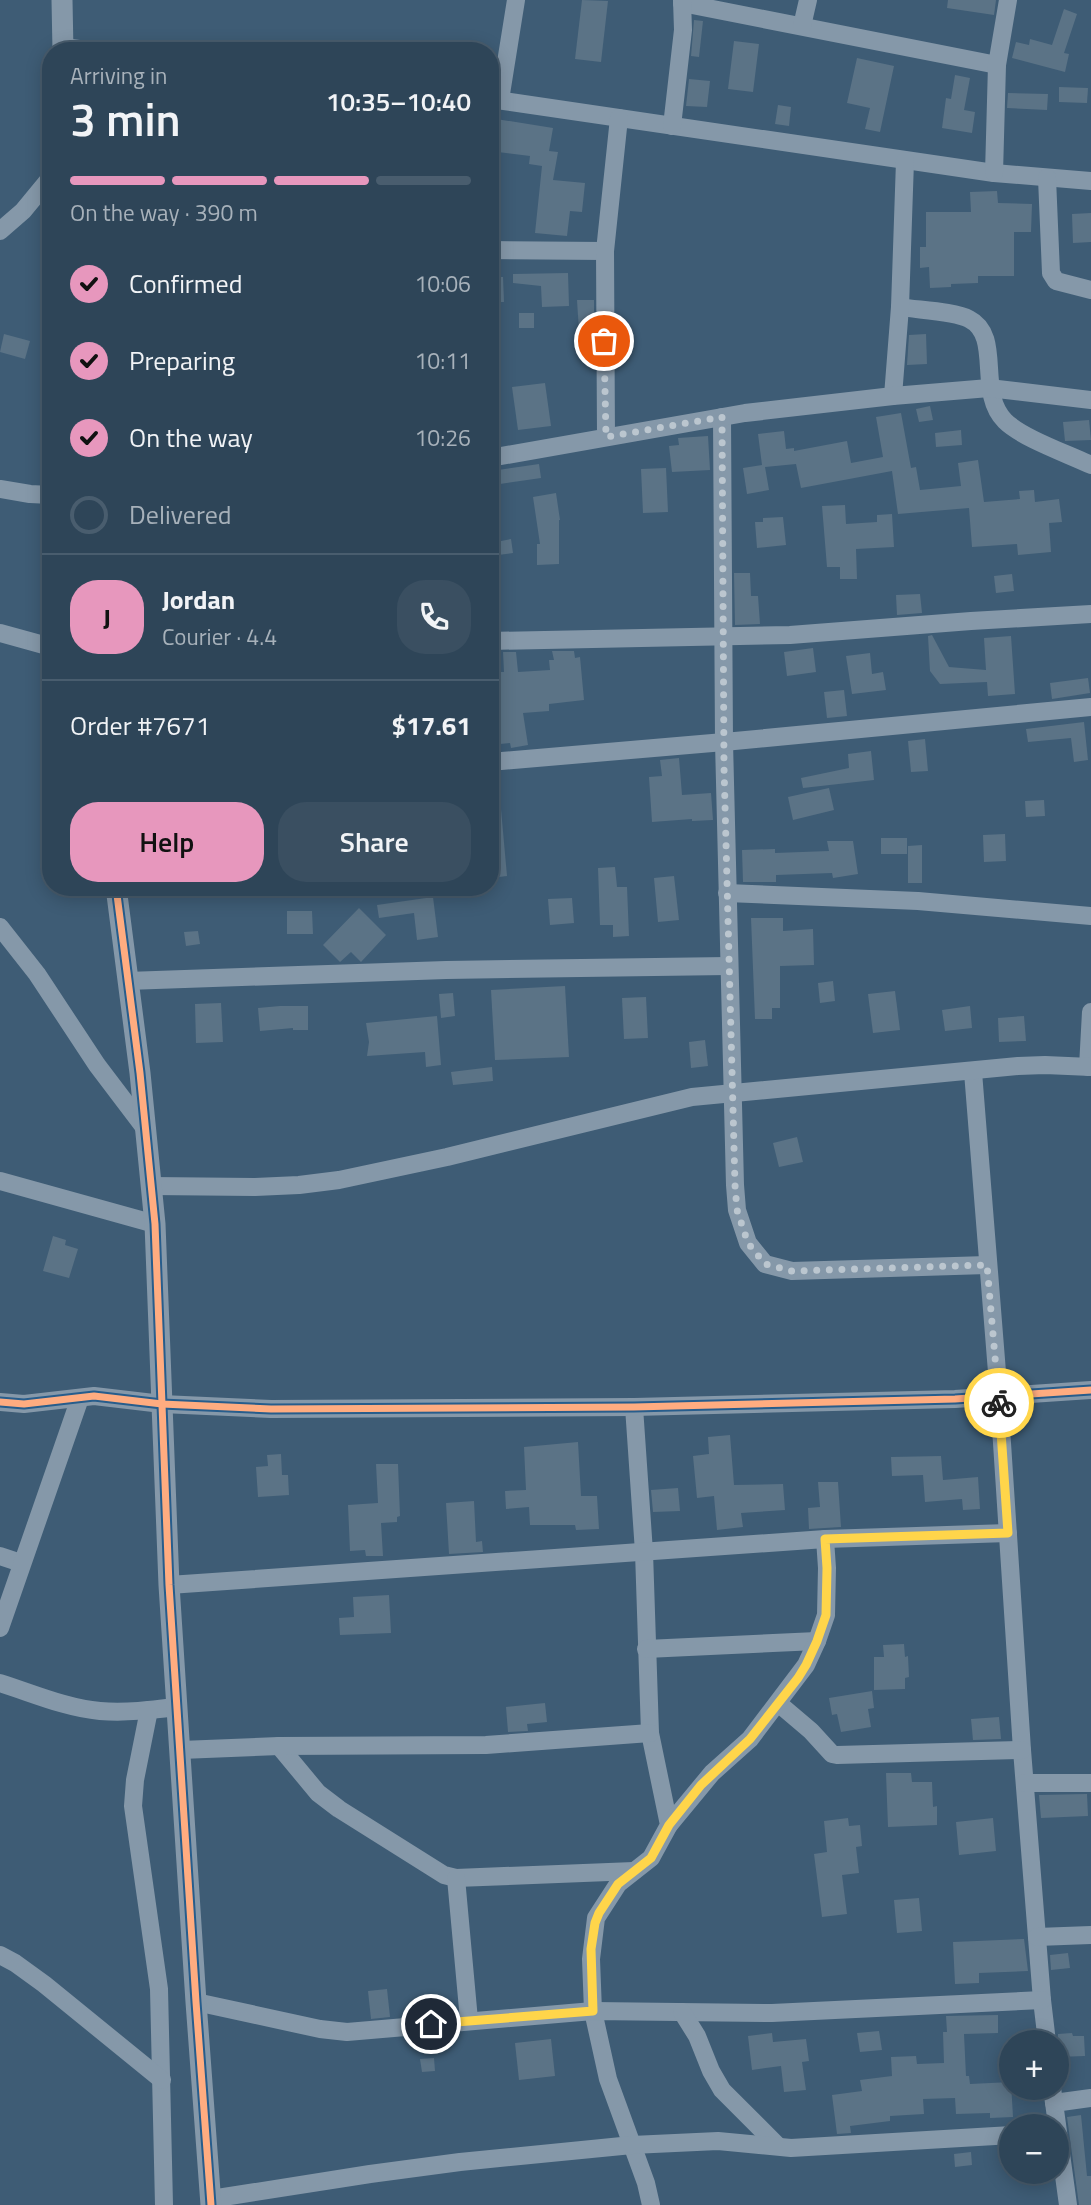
<!DOCTYPE html>
<meta charset="utf-8">
<style>
body{margin:0;font-family:"Titillium Web",sans-serif;background:#3a4f61;color:#f1f3f6;height:100vh;display:flex;flex-direction:column;font-size:26px;white-space:nowrap}
*{box-sizing:border-box;margin:0}
p{font-size:23px;color:#a7b1ba}
.icon{flex:none;width:38px;height:38px;fill:none;stroke:currentColor;stroke-width:2;stroke-linecap:round;stroke-linejoin:round}
.map{position:relative;flex:1;overflow:hidden}
.drawer{position:absolute;left:42px;top:42px;width:457px;height:854px;display:flex;flex-direction:column;background:#2e4558;border-radius:28px;box-shadow:0 4px 18px #0003,0 0 0 2px #495d6e}
.drawer>*{flex:none}
.controls{position:absolute;left:999px;top:2030px;display:grid;gap:14px}
.controls a{display:grid;place-items:center;width:70px;height:70px;border-radius:50%;background:#2e4558;box-shadow:0 4px 18px #0003,0 0 0 2px #495d6e;font-size:35px}
.pin{position:absolute;display:grid;place-items:center;width:60px;height:60px;color:#fff;margin:-30px;border:4px solid #fff;border-radius:50%;box-shadow:0 2px 7px #0007}
.courier{position:absolute;display:grid;place-items:center;width:70px;height:70px;margin:-35px;border:5px solid #ffd54a;border-radius:50%;background:#fff;color:#222;box-shadow:0 2px 9px #0007}
.summary em{font-style:normal;font-weight:600}
.summary div{display:flex;flex-direction:column-reverse}
.summary{display:flex;align-items:center;justify-content:space-between;height:119px;padding:0 28px}
h1{font-size:46px;font-weight:600;line-height:52px}
.bar{display:grid;grid-template-columns:repeat(4,1fr);gap:10px 7px;align-content:center;height:84px;padding:0 28px}
.bar i{height:9px;border-radius:5px;background:#495d6e}
.bar .current{background:#e797bd}
.bar p{grid-column:span 4}
.line{display:flex;align-items:center;gap:18px;padding:0 28px;border-top:2px solid #495d6e}
.line div{flex:1}
.round{display:grid;place-items:center;flex:none;width:74px;height:74px;border-radius:28px;background:#3a4f61}
ol{padding:0 28px;list-style:none}
li{display:flex;align-items:center;gap:21px;height:77px}
li p{margin-inline-start:auto}
li .icon{padding:7px;border-radius:50%;background:#e797bd;color:#111;stroke-width:4}
li:last-child{color:#a7b1ba}
li i{width:38px;height:38px;border:4px solid #495d6e;border-radius:50%}
.action{display:flex;gap:14px;margin-top:auto;padding:14px 28px}
.action a{flex:1;height:80px;border-radius:28px;background:#e797bd;color:#111;font-size:28px;font-weight:600;line-height:80px;text-align:center}
.action a+a{background:#3a4f61;color:#f1f3f6}
.map>svg:first-child{display:block}
</style>
<div class="map">
<svg width="1091" height="2205" viewBox="0 0 1091 2205">
<rect width="100%" height="100%" fill="#3e5c75"/>
<g fill="#5b7386">
<polygon points="582,0 608,1 601,62 575,59"/>
<polygon points="948,0 996,0 994,15 947,8"/>
<polygon points="1064,9 1077,14 1064,53 1069,54 1065,72 1012,58 1016,42 1029,45 1030,39 1052,45"/>
<polygon points="694,20 703,21 699,57 691,56"/>
<polygon points="734,41 759,44 753,92 728,89"/>
<polygon points="857,58 894,66 880,132 865,129 870,108 847,103"/>
<polygon points="955,75 970,78 964,110 975,112 972,133 942,128 946,98 951,99"/>
<polygon points="689,79 710,81 707,107 686,106"/>
<polygon points="1059,87 1088,88 1087,103 1059,102"/>
<polygon points="1008,93 1048,94 1047,110 1007,108"/>
<polygon points="778,105 791,107 789,126 775,124"/>
<polygon points="490,118 553,128 549,151 558,152 553,180 585,183 582,212 570,211 567,236 535,233 542,166 529,164 530,156 490,151"/>
<polygon points="997,191 998,203 1032,204 1031,232 1014,232 1014,276 978,276 978,283 951,284 951,287 930,288 929,267 920,268 920,247 926,247 926,212 971,212 970,192"/>
<polygon points="1091,213 1091,242 1073,243 1072,214"/>
<polygon points="568,273 569,306 542,307 541,286 513,283 513,274"/>
<polygon points="490,277 503,277 504,302 490,302"/>
<polygon points="577,300 594,300 594,330 579,331"/>
<rect x="519" y="313" width="15" height="15"/>
<polygon points="4,334 30,341 25,359 0,352"/>
<polygon points="926,334 927,364 907,365 909,335"/>
<polygon points="545,383 551,426 518,430 512,387"/>
<polygon points="930,406 933,420 919,422 916,409"/>
<polygon points="901,413 911,468 916,467 920,490 961,486 958,463 978,460 984,502 1020,499 1019,491 1034,490 1035,502 1059,499 1062,522 1049,523 1051,552 1018,555 1017,544 972,547 969,508 898,514 892,471 801,488 796,464 765,467 769,490 747,494 743,468 762,465 758,434 784,431 786,449 794,448 794,451 847,441 851,463 883,457 876,417"/>
<polygon points="1089,420 1091,440 1065,441 1063,422"/>
<polygon points="961,430 962,445 936,447 935,433"/>
<polygon points="708,436 710,470 672,472 669,446 679,445 678,438"/>
<polygon points="539,464 541,478 500,484 498,470"/>
<polygon points="666,468 668,512 643,513 641,469"/>
<polygon points="556,493 560,520 559,520 559,564 537,565 537,544 540,544 533,497"/>
<polygon points="845,505 846,524 877,522 877,515 892,514 894,547 856,549 857,579 840,579 840,567 827,567 822,506"/>
<polygon points="783,517 786,545 757,548 755,522 763,522 763,518"/>
<polygon points="511,539 513,553 498,555 496,542"/>
<polygon points="734,573 750,573 751,596 758,596 760,624 735,625"/>
<polygon points="1012,574 1014,591 996,593 994,576"/>
<polygon points="920,594 922,613 897,615 896,595"/>
<polygon points="932,635 949,667 986,670 984,638 1011,636 1015,694 988,696 987,682 940,684 930,671 928,636"/>
<polygon points="813,648 816,672 787,676 784,652"/>
<polygon points="552,651 574,651 575,658 580,657 584,700 549,704 549,711 523,713 528,745 511,748 510,743 490,745 490,672 504,672 503,652 516,652 518,672 550,670 549,660 554,660"/>
<polygon points="870,653 872,674 883,672 886,690 852,694 846,656"/>
<polygon points="1088,678 1090,693 1052,699 1050,683"/>
<polygon points="844,690 847,716 827,718 824,692"/>
<polygon points="1084,722 1088,760 1074,762 1071,738 1028,742 1026,729"/>
<polygon points="925,739 928,771 911,772 908,741"/>
<polygon points="871,751 874,780 803,788 801,778 849,768 848,754"/>
<polygon points="679,758 682,795 711,793 713,820 692,821 692,819 652,822 649,777 662,776 660,760"/>
<polygon points="829,788 834,810 793,820 788,797"/>
<polygon points="500,798 507,876 491,878 490,799"/>
<polygon points="1044,800 1045,816 1026,817 1025,801"/>
<polygon points="1005,834 1006,861 984,862 983,835"/>
<rect x="881" y="838" width="26" height="16"/>
<polygon points="827,841 853,841 858,874 833,878 832,873 776,875 776,882 743,882 742,850 775,849 775,853 829,851"/>
<polygon points="922,845 922,883 908,883 908,846"/>
<polygon points="615,867 617,887 627,887 629,936 613,937 613,925 600,925 598,868"/>
<polygon points="674,876 679,920 658,922 654,878"/>
<polygon points="433,897 438,937 417,940 414,913 379,918 377,905"/>
<polygon points="572,898 574,923 550,925 548,899"/>
<polygon points="359,908 386,935 361,962 351,952 340,962 323,945"/>
<polygon points="287,911 312,911 313,934 287,934"/>
<polygon points="751,918 783,918 783,931 813,929 814,965 780,966 780,1008 772,1008 772,1019 755,1019"/>
<polygon points="198,931 200,944 186,946 184,932"/>
<polygon points="833,981 835,1001 820,1003 818,983"/>
<polygon points="565,986 569,1057 495,1060 491,990"/>
<polygon points="895,991 900,1030 873,1033 868,994"/>
<polygon points="453,993 455,1016 441,1018 439,994"/>
<polygon points="646,997 648,1038 624,1039 622,998"/>
<polygon points="221,1003 223,1042 196,1043 195,1004"/>
<polygon points="280,1006 308,1006 308,1030 293,1030 293,1028 260,1031 258,1008"/>
<polygon points="970,1006 972,1028 945,1031 942,1010"/>
<polygon points="437,1016 441,1065 426,1067 425,1052 367,1056 369,1042 366,1023"/>
<polygon points="1024,1016 1026,1041 999,1042 998,1018"/>
<polygon points="705,1040 708,1066 691,1068 689,1042"/>
<polygon points="492,1067 493,1081 453,1085 451,1072"/>
<polygon points="797,1137 803,1162 779,1167 773,1143"/>
<polygon points="53,1236 66,1240 65,1245 78,1249 69,1278 43,1271"/>
<polygon points="730,1435 734,1485 783,1484 785,1510 741,1513 743,1527 717,1530 714,1496 697,1498 693,1456 709,1454 708,1437"/>
<polygon points="578,1442 581,1496 597,1496 599,1529 576,1530 575,1525 530,1525 529,1507 506,1509 505,1491 526,1490 524,1447"/>
<polygon points="281,1454 282,1475 288,1475 289,1495 258,1497 256,1467 268,1466 267,1455"/>
<polygon points="941,1456 943,1480 978,1477 980,1509 963,1510 962,1499 925,1502 923,1475 892,1476 891,1457"/>
<polygon points="376,1464 398,1464 400,1516 397,1517 397,1522 381,1523 383,1556 366,1556 365,1550 350,1551 348,1505 378,1503"/>
<polygon points="818,1482 838,1482 841,1527 809,1529 808,1508 820,1507"/>
<polygon points="678,1488 680,1511 653,1512 651,1490"/>
<polygon points="474,1501 476,1542 482,1541 483,1552 449,1554 446,1503"/>
<polygon points="389,1595 391,1633 340,1635 339,1618 354,1617 353,1597"/>
<polygon points="904,1644 905,1657 908,1656 909,1677 905,1678 905,1689 874,1690 874,1657 884,1657 883,1645"/>
<polygon points="872,1691 874,1708 868,1709 871,1727 841,1732 837,1714 832,1715 829,1698"/>
<polygon points="545,1703 547,1722 527,1724 528,1731 508,1732 506,1707"/>
<polygon points="999,1717 1001,1739 973,1740 971,1719"/>
<polygon points="886,1773 911,1773 912,1782 932,1782 933,1807 937,1806 937,1825 888,1827"/>
<polygon points="1087,1794 1088,1816 1041,1818 1039,1795"/>
<polygon points="848,1818 849,1826 860,1825 862,1846 856,1847 859,1873 842,1875 847,1914 822,1917 814,1854 827,1852 824,1821"/>
<polygon points="993,1818 996,1851 959,1855 956,1822"/>
<polygon points="919,1898 922,1931 897,1933 894,1900"/>
<polygon points="1024,1939 1028,1971 979,1973 979,1983 955,1984 953,1942"/>
<polygon points="1068,1953 1070,1968 1051,1970 1050,1955"/>
<polygon points="387,1989 390,2017 371,2019 368,1991"/>
<polygon points="998,2015 998,2033 964,2034 966,2076 969,2076 970,2084 1011,2082 1013,2117 990,2118 990,2113 956,2114 955,2098 923,2099 924,2114 890,2116 890,2121 850,2126 851,2133 837,2134 832,2095 862,2091 860,2080 892,2076 891,2057 916,2056 917,2064 944,2063 943,2032 947,2032 946,2016"/>
<polygon points="879,2031 882,2050 860,2052 857,2033"/>
<polygon points="772,2033 773,2042 806,2039 809,2061 802,2062 806,2090 784,2092 781,2066 752,2070 748,2036"/>
<polygon points="1072,2033 1073,2036 1084,2036 1085,2056 1057,2057 1058,2034"/>
<polygon points="551,2039 555,2076 519,2080 515,2043"/>
<polygon points="434,2058 435,2071 422,2072 420,2059"/>
<polygon points="1081,2115 1087,2176 1091,2176 1091,2205 1079,2205 1067,2117"/>
<polygon points="971,2152 972,2165 955,2167 954,2154"/>
</g>
<g fill="none" stroke-linecap="round" stroke-linejoin="round">
<g stroke="#8598a9" stroke-width="18">
<polyline points="682,3 997,65"/>
<polyline points="802,26 808,0"/>
<polyline points="63,47 95,51"/>
<polyline points="490,99 994,173 1091,181"/>
<polyline points="500,100 516,0"/>
<polyline points="672,126 683,30 682,0"/>
<polyline points="994,173 997,65 1008,0"/>
<polyline points="1047,178 1051,273 1056,281 1091,290"/>
<polyline points="0,231 23,211 51,177"/>
<polyline points="490,250 605,251"/>
<path d="M900,307C917,310 955,311 969,319C1003,336 976,392 1005,421C1022,438 1068,454 1091,465"/>
<polyline points="893,396 900,307 905,161"/>
<polyline points="722,417 724,742 735,1185 737,1210 748,1243 765,1264 792,1271 987,1265"/>
<polyline points="606,437 605,251 619,118"/>
<polyline points="490,458 745,413 893,396 989,388 1091,400"/>
<polyline points="0,489 30,494 51,495"/>
<polyline points="0,633 51,647"/>
<polyline points="490,641 790,635 971,621 1091,614"/>
<polyline points="490,762 724,742 1091,707"/>
<polyline points="727,893 918,901 1091,916"/>
<polyline points="0,927 37,974 97,1065 144,1127"/>
<polyline points="127,981 446,970 728,966"/>
<polyline points="1088,1067 1091,1012"/>
<polyline points="973,1072 999,1397 1022,1750 1042,2000 1047,2042"/>
<polyline points="0,1181 155,1224"/>
<polyline points="151,1186 255,1187 299,1185 339,1180 447,1157 692,1097 1018,1066 1045,1065 1091,1067"/>
<polyline points="0,1402 24,1404 94,1396 162,1404 271,1409 634,1407 955,1399 1091,1390"/>
<polyline points="634,1407 644,1552 650,1733 669,1825 651,1858 618,1884 596,1918 591,1959 593,2011 608,2079 646,2183 651,2205"/>
<polyline points="0,1556 21,1563"/>
<polyline points="169,1585 825,1539 1008,1533"/>
<polyline points="0,1628 80,1398"/>
<polyline points="646,1649 817,1641"/>
<path d="M0,1683C32,1693 66,1708 100,1711C126,1713 151,1710 176,1707"/>
<polyline points="778,1703 811,1731 832,1754 837,1755 1022,1750"/>
<polyline points="149,1710 135,1780 133,1806 159,1989 164,2205"/>
<polyline points="279,1746 318,1793 339,1809 444,1875 456,1878 634,1871"/>
<polyline points="181,1750 279,1746 486,1745 650,1733"/>
<polyline points="1025,1783 1091,1783"/>
<polyline points="669,1825 712,1773 750,1739 806,1665 817,1641 826,1615 827,1568 825,1539"/>
<polyline points="456,1878 469,2020"/>
<polyline points="1037,1937 1091,1935"/>
<polyline points="0,1955 15,1963 44,1984 162,2080"/>
<polyline points="196,2002 320,2029 347,2032 593,2011 772,2013 1042,2000"/>
<polyline points="682,2012 697,2036 711,2071 722,2090 778,2146"/>
<polyline points="1052,2088 1068,2205"/>
<polyline points="1054,2103 1091,2098"/>
<polyline points="211,2199 370,2174 460,2162 632,2145 718,2141 791,2148 1012,2135"/>
</g>
<g stroke="#8598a9" stroke-width="21">
<polyline points="62,0 63,51"/>
<polyline points="116,887 140,1073 155,1224 169,1585 196,2002 211,2205"/>
</g>
<g stroke="#275d8c" stroke-width="11">
<g id="cycleway">
<polyline points="116,887 140,1073 155,1224 169,1585 196,2002 211,2205"/>
<polyline points="0,1402 24,1404 94,1396 162,1404 271,1409 634,1407 955,1399 1091,1390"/>
</g>
</g>
<use href="#cycleway" stroke="#ffac80" stroke-width="7"/>
</g>
<g fill="none" stroke-linecap="round" stroke-linejoin="round">
<polyline stroke="#bbc6cf" stroke-width="7" stroke-dasharray="0 12.6" points="604,341 606,437 722,417 724,767 735,1185 737,1210 748,1243 765,1264 792,1271 987,1265 999,1403"/>
<polyline stroke="#ffd54a" stroke-width="9" points="431,2024 593,2011 591,1949 595,1923 599,1913 618,1884 651,1858 669,1825 701,1785 750,1739 798,1678 806,1665 817,1641 826,1615 827,1568 825,1539 1008,1533 999,1403"/>
</g>
</svg>
<div class="controls">
<a>+</a>
<a>−</a>
</div>
<div class="pin" style="left:604px;top:341px;background:#ea580c"><svg class="icon" aria-label="bag" viewBox="0 0 24 24"><path d="M5 8h14l-1 12H6zM9 8a3 3 0 0 1 6 0"/></svg></div>
<div class="pin" style="left:431px;top:2024px;background:#1f2937"><svg class="icon" aria-label="home" viewBox="0 0 24 24"><path d="M3 11l9-7 9 7M6 9v11h12V9"/></svg></div>
<div class="courier" style="left:999px;top:1403px"><svg class="icon" aria-label="bike" viewBox="0 0 24 24"><circle cx="6" cy="16" r="4"/><circle cx="18" cy="16" r="4"/><path d="M6 16l4-8h5l3 8M10 8l3 8H6M13 5h3"/></svg></div>
<section class="drawer">
<div class="summary"><div><h1>3 min</h1><p>Arriving in</p></div><em>10:35–10:40</em></div>
<div class="bar"><i class="current"></i><i class="current"></i><i class="current"></i><i></i><p>On the way · 390 m</p></div>
<ol>
<li><svg class="icon" aria-label="check" viewBox="0 0 24 24"><path d="M5 12l5 5 9-10"/></svg>Confirmed<p>10:06</p></li>
<li><svg class="icon" aria-label="check" viewBox="0 0 24 24"><path d="M5 12l5 5 9-10"/></svg>Preparing<p>10:11</p></li>
<li><svg class="icon" aria-label="check" viewBox="0 0 24 24"><path d="M5 12l5 5 9-10"/></svg>On the way<p>10:26</p></li>
<li><i></i>Delivered</li>
</ol>
<div class="line" style="height:126px"><b class="round" style="background:#e797bd;color:#111">J</b><div><b>Jordan</b><p>Courier · 4.4</p></div><a class="round"><svg class="icon" aria-label="phone" viewBox="0 0 24 24"><path d="M5 4h4l2 5-3 2q2 4 5 5l2-3 5 2v4C11 20 4 13 5 4z"/></svg></a></div>
<div class="line" style="height:91px"><div>Order #7671</div><b>$17.61</b></div>
<div class="action"><a>Help</a><a>Share</a></div>
</section>
</div>
